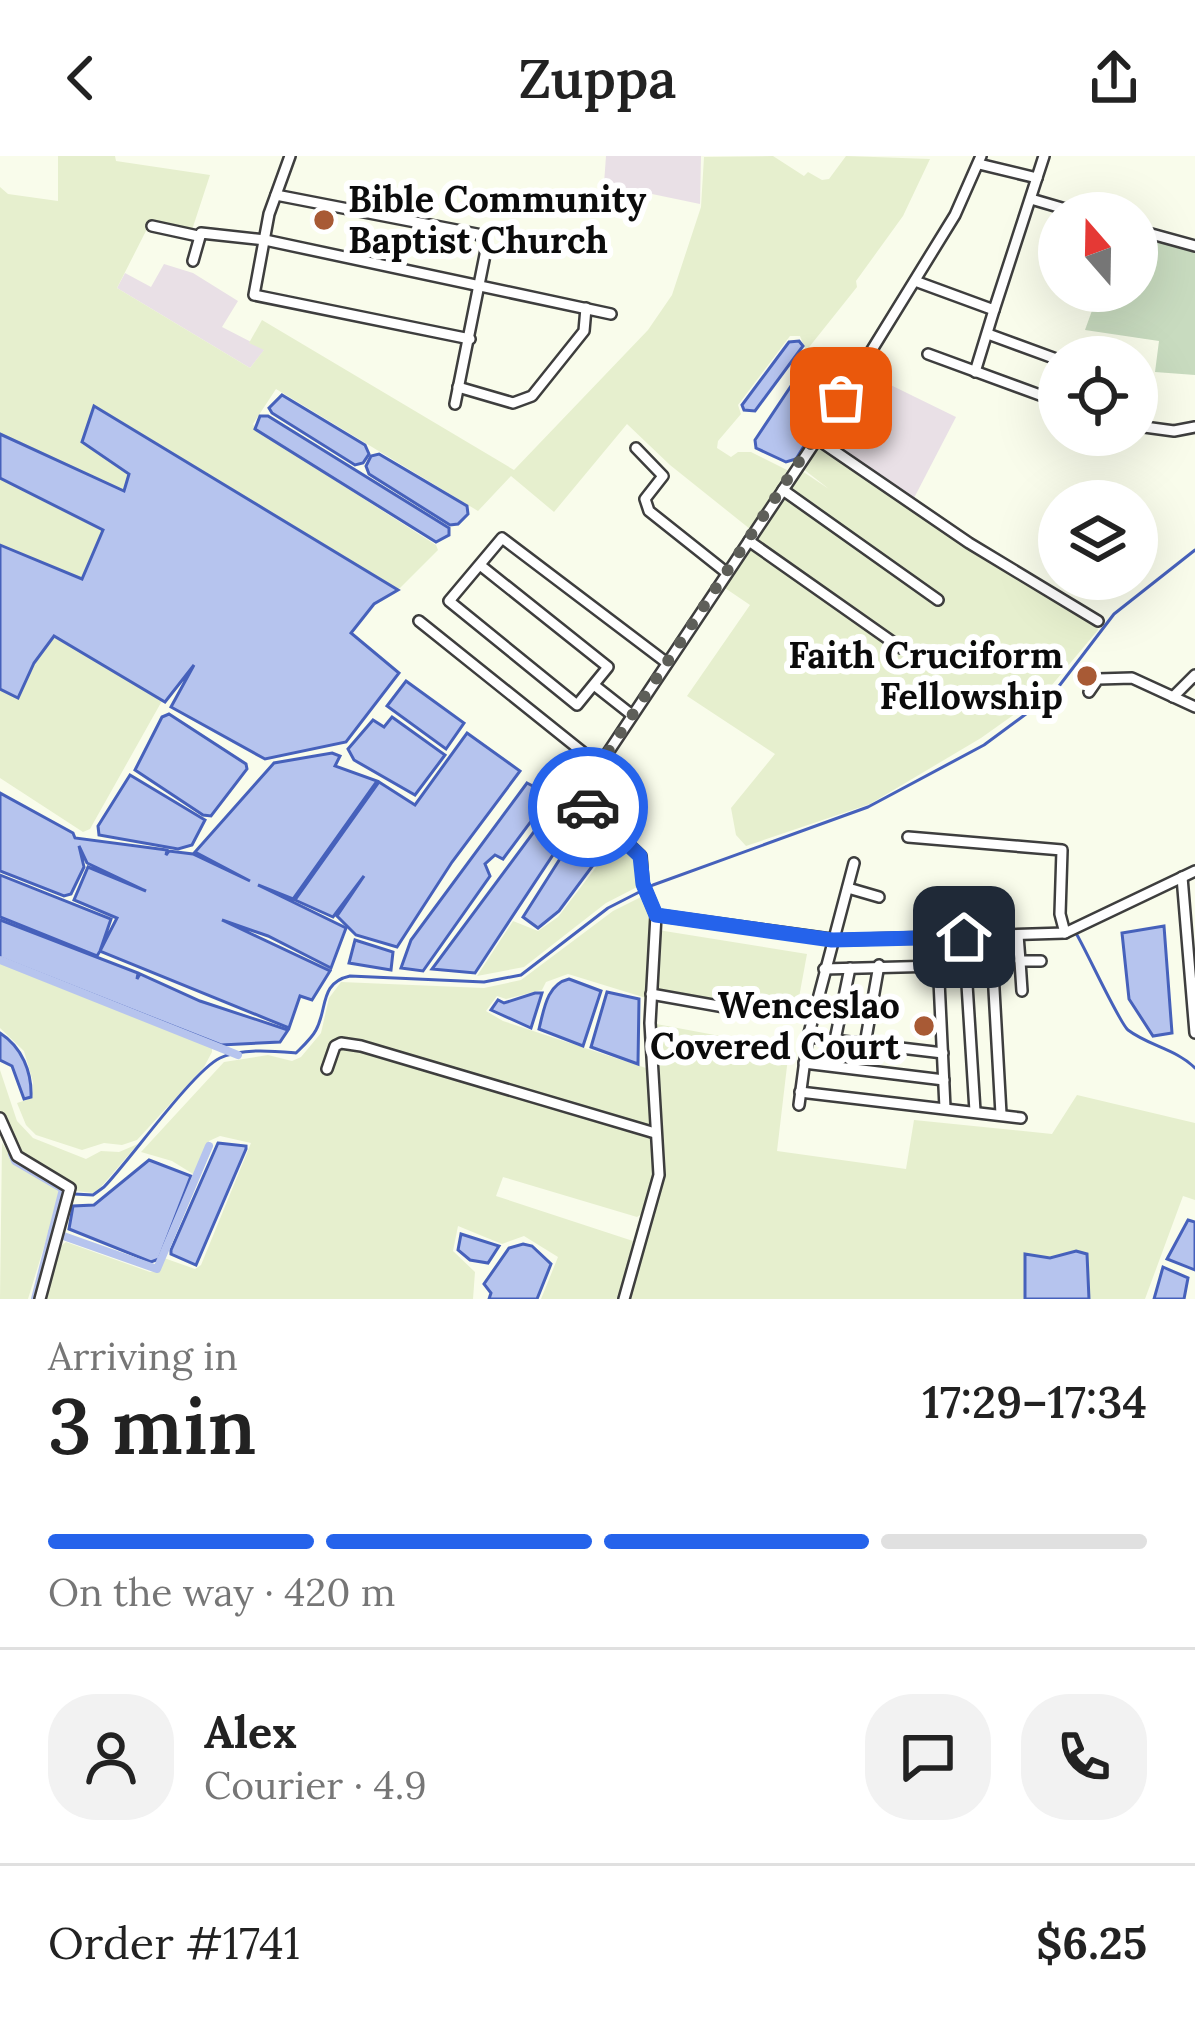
<!DOCTYPE html>
<meta charset="utf-8">
<style>
body{margin:0;font-family:Lora,serif;background:#f2f2f2;color:#222;height:100vh;display:flex;flex-direction:column;font-size:45px;white-space:nowrap}
*{box-sizing:border-box;margin:0}
p{font-size:39px;color:#767676}
.icon{flex:none;width:66px;height:66px;fill:none;stroke:currentColor;stroke-width:2;stroke-linecap:round;stroke-linejoin:round}
.map{position:relative;height:1143px;overflow:hidden}
.panel{display:flex;flex-direction:column;background:#fff;flex:1}
.panel>*{flex:none}
.needle{width:78px;rotate:340deg}
.tools{position:absolute;left:1038px;top:36px;display:grid;gap:24px}
.tools a{display:grid;place-items:center;width:120px;height:120px;border-radius:50%;background:#fff;box-shadow:0 12px 48px #0002;font-size:60px}
.pin{position:absolute;display:grid;place-items:center;width:102px;height:102px;color:#fff;margin:-51px;border-radius:24px;box-shadow:0 6px 18px #0006}
.courier{position:absolute;display:grid;place-items:center;width:120px;height:120px;margin:-60px;border:9px solid #2563eb;border-radius:50%;background:#fff;color:#222;box-shadow:0 3px 15px #0007}
.summary em{font-style:normal;font-weight:600}
.summary div{display:flex;flex-direction:column-reverse}
.summary{display:flex;align-items:center;justify-content:space-between;height:204px;padding:0 48px}
h1{font-size:78px;font-weight:600;line-height:90px}
.bar{display:grid;grid-template-columns:repeat(4,1fr);gap:18px 12px;align-content:center;height:144px;padding:0 48px}
.bar i{height:15px;border-radius:9px;background:#e0e0e0}
.bar .current{background:#2563eb}
.bar p{grid-column:span 4}
.line{display:flex;align-items:center;gap:30px;padding:0 48px;border-top:3px solid #e0e0e0}
.line div{flex:1}
.round{display:grid;place-items:center;flex:none;width:126px;height:126px;border-radius:48px;background:#f2f2f2}
header{display:flex;justify-content:space-between;align-items:center;height:156px;padding:0 48px;background:#fff;font-size:54px;font-weight:600}
.map>svg:first-child{display:block}
</style>
<header><svg class="icon" aria-label="back" viewBox="0 0 24 24"><path d="M15 5l-7 7 7 7"/></svg>Zuppa<svg class="icon" aria-label="share" viewBox="0 0 24 24"><path d="M12 15V3M7 8l5-5 5 5M5 13v7h14v-7"/></svg></header>
<div class="map">
<svg width="1195" height="1143" viewBox="0 0 1195 1143">
<rect width="100%" height="100%" fill="#f9fceb"/>
<g fill="#e9e0e6">
<polygon points="606,0 701,0 700,48 604,28"/>
<polygon points="164,108 193,117 238,145 222,171 265,193 250,212 117,132 125,117 151,131"/>
<polygon points="862,215 956,261 914,342 825,286 823,280"/>
</g>
<g fill="#e6efce">
<polygon points="58,0 115,0 116,5 210,19 191,77 150,67 117,132 250,212 264,194 249,187 262,164 514,314 648,174 672,139 701,51 704,1 773,0 804,20 808,16 822,24 829,23 846,0 930,3 903,60 856,125 857,131 806,195 800,180 790,180 738,249 741,258 718,285 717,292 731,301 738,296 751,296 789,315 750,373 670,309 627,268 554,356 511,320 478,355 276,233 253,268 256,274 436,389 438,394 398,434 94,249 81,286 129,318 124,336 0,278 0,31 8,38 58,45"/>
<polygon points="817,291 1096,464 1098,474 1046,536 981,582 870,648 746,690 736,679 731,652 775,598 687,540 750,449 722,430 802,315 829,333 802,312"/>
<polygon points="0,322 104,373 82,424 0,389"/>
<polygon points="54,480 163,543 90,673 83,676 0,622 0,533 18,541 34,507"/>
<polygon points="619,681 637,701 641,729 606,747 524,811 477,820 513,765 538,775 558,761"/>
<polygon points="643,740 654,760 646,842 568,818 546,826 542,834 506,843 497,840 486,855 503,865 646,912 654,1021 642,1058 637,1061 503,1021 496,1040 633,1085 620,1143 541,1143 558,1101 524,1080 502,1088 458,1070 453,1095 475,1116 473,1143 46,1143 61,1090 66,1086 150,1116 159,1114 164,1102 195,1113 201,1109 251,987 220,980 209,985 193,1018 172,1005 141,996 224,906 268,899 292,905 301,901 321,877 329,842 341,826 484,832 521,824 613,755"/>
<polygon points="658,774 807,798 795,863 655,840"/>
<polygon points="0,806 212,891 212,896 204,911 137,984 122,989 104,987 82,994 36,979 26,969 17,947 32,942 33,926 24,895 0,872"/>
<polygon points="651,867 789,893 777,995 906,1013 914,964 1052,978 1077,939 1195,967 1195,1044 1183,1040 1145,1143 625,1143 643,1075 664,1021"/>
<polygon points="0,914 17,965 33,982 86,1003 101,995 119,996 138,988 101,1031 93,1037 76,1035 73,1029 21,997 12,984 0,954"/>
<polygon points="2,987 15,1006 61,1035 28,1143 0,1143"/>
</g>
<polygon fill="#c8dbbf" points="1137,76 1195,92 1195,219 1155,216 1159,185 1085,174 1099,135 1137,135"/>
<g fill="#b6c4ee" stroke="#4661bb" stroke-width="3">
<polygon points="799,185 803,190 755,255 744,254 742,249 789,186"/>
<polygon points="811,200 842,220 843,227 796,303 786,306 756,292 755,284"/>
<polygon points="282,239 365,289 369,298 363,307 355,309 272,257 269,252"/>
<polygon points="94,250 398,434 374,448 351,477 399,517 346,586 265,603 171,551 194,509 165,546 54,480 34,507 18,542 0,533 0,389 82,423 103,374 0,322 0,278 124,335 129,318 82,286"/>
<polygon points="260,260 268,260 449,372 449,379 436,386 255,273"/>
<polygon points="379,298 467,350 468,358 458,368 450,369 369,318 366,310 371,300"/>
<polygon points="406,525 464,567 446,593 387,550"/>
<polygon points="169,558 246,608 247,613 211,660 203,659 135,614 162,561"/>
<polygon points="392,561 445,599 415,639 354,604 348,593 373,564 384,571"/>
<polygon points="467,577 520,615 452,706 397,791 356,779 337,760 364,720 333,761 295,744 379,626 415,649"/>
<polygon points="332,597 340,600 335,610 377,625 293,743 258,729 346,772 331,812 268,780 222,764 330,815 312,844 300,840 289,872 100,795 97,800 0,761 0,719 111,763 100,795 117,762 74,744 88,711 146,735 87,707 79,690 84,711 71,738 64,740 0,715 0,637 73,677 75,682 167,694 166,699 169,695 193,698 250,725 195,696 274,607"/>
<polygon points="130,619 205,664 192,689 178,693 99,679 98,670"/>
<polygon points="527,627 546,637 544,648 503,703 495,699 485,708 490,720 423,815 401,812 411,784"/>
<polygon points="556,646 576,664 475,817 432,813"/>
<polygon points="584,665 611,685 559,755 538,772 523,761"/>
<polygon points="0,764 138,817 137,823 140,818 200,845 288,874 280,886 221,889 0,802"/>
<polygon points="1164,770 1172,877 1153,880 1129,843 1122,777"/>
<polygon points="355,784 393,796 391,814 349,807"/>
<path d="M569,823L601,835L583,890L539,873C544,853 547,828 569,823Z"/>
<polygon points="607,836 639,843 638,908 591,891"/>
<polygon points="535,837 542,837 531,872 491,854 498,844 504,847"/>
<path d="M0,877C22,891 32,916 31,941L24,943L12,910L0,904Z"/>
<polygon points="218,987 246,990 246,993 196,1109 171,1098 171,1094"/>
<polygon points="149,1004 191,1020 159,1103 151,1106 69,1073 73,1050 94,1049"/>
<polygon points="1188,1064 1195,1066 1195,1114 1167,1103"/>
<polygon points="461,1078 499,1090 488,1107 470,1104 458,1094"/>
<polygon points="523,1088 532,1090 551,1108 537,1143 489,1143 491,1137 484,1128 509,1092"/>
<polygon points="1076,1095 1087,1098 1089,1143 1025,1143 1025,1098 1050,1102"/>
<polygon points="1163,1111 1188,1122 1184,1143 1154,1143"/>
</g>
<g fill="none" stroke-linecap="round" stroke-linejoin="round">
<g stroke="#4661bb" stroke-width="3">
<path d="M1077,779C1087,796 1120,868 1128,874C1149,890 1176,893 1195,912"/>
<path d="M74,1038L93,1039L104,1031C130,1004 193,915 220,902C242,892 273,895 296,897C302,891 312,882 316,874C328,852 319,827 350,820L484,826L521,819L608,752L653,729L868,651L984,589L1053,538L1114,458L1195,394"/>
</g>
<g stroke="#b6c4ee" stroke-width="8">
<polyline points="0,804 238,899"/>
<polyline points="12,998 15,1005 63,1033 35,1143"/>
<polyline points="52,1076 157,1113 209,990"/>
</g>
<g stroke="#3e3e3e" stroke-width="14">
<g id="minor">
<polyline points="290,0 269,58 254,139 470,183"/>
<polyline points="981,0 955,59 817,283 583,634 583,645 641,700 643,728 656,759 838,784 1065,777 1195,715"/>
<polyline points="979,8 1037,22"/>
<polyline points="276,39 477,78 485,83 486,94 455,248"/>
<polyline points="1031,43 1079,57"/>
<polyline points="152,70 198,80"/>
<polyline points="1137,74 1195,90"/>
<polyline points="193,105 201,77 265,84 611,158"/>
<polyline points="915,125 994,154 1044,0"/>
<polyline points="988,178 1059,204"/>
<polyline points="928,198 1059,246"/>
<polyline points="975,216 994,154"/>
<polyline points="458,231 513,247 532,240 584,175 586,152"/>
<polyline points="1137,270 1174,275 1195,271"/>
<polyline points="817,283 969,387 1098,465"/>
<polyline points="636,292 663,320 645,343 649,355 727,417"/>
<polyline points="783,334 938,444"/>
<polyline points="749,385 901,492"/>
<polyline points="480,409 608,511 577,549 449,445 502,382 667,507"/>
<polyline points="419,465 600,610"/>
<polyline points="594,529 632,559"/>
<polyline points="1089,536 1098,523 1132,522 1195,551"/>
<polyline points="1173,541 1195,519"/>
<polyline points="908,681 1062,694 1060,758 1065,777"/>
<polyline points="1182,721 1195,877"/>
<polyline points="848,732 879,741"/>
<polyline points="1018,779 1020,805 1041,805"/>
<polyline points="991,780 1001,958"/>
<polyline points="964,781 975,955"/>
<polyline points="937,782 945,952"/>
<polyline points="1020,805 1022,835"/>
<polyline points="824,813 939,810"/>
<polyline points="651,838 752,856"/>
<polyline points="808,881 943,897"/>
<polyline points="835,884 850,812"/>
<polyline points="865,888 879,809"/>
<polyline points="804,907 944,924"/>
<polyline points="327,913 335,890 341,887 361,890 655,977"/>
<polyline points="800,936 1021,962"/>
<polyline points="799,949 808,881 854,707"/>
<polyline points="0,962 17,1000 70,1032 40,1143"/>
<polyline points="624,1143 659,1019 650,867 656,759"/>
</g>
</g>
<use href="#minor" stroke="#fff" stroke-width="9"/>
</g>
<g fill="none" stroke-linecap="round" stroke-linejoin="round">
<polyline stroke="#5e5f59" stroke-width="12" stroke-dasharray="0 21.6" points="588,651 583,634 841,242"/>
<polyline stroke="#2563eb" stroke-width="15" points="588,651 640,700 643,728 656,759 832,784 964,781"/>
</g>
<g fill="#a85a35" stroke="#fff" stroke-width="4.5">
<circle cx="324" cy="64" r="12"/>
<circle cx="1087" cy="520" r="12"/>
<circle cx="924" cy="870" r="12"/>
</g>
<g text-anchor="middle" dominant-baseline="central" stroke-width="12" stroke-linejoin="round" paint-order="stroke">
<g font-size="36" font-weight="bold" fill="#0b0b0b" stroke="#fff" text-anchor="end">
<text x="348" y="43" text-anchor="start">Bible Community<tspan x="348" dy="41">Baptist Church</tspan></text>
<text x="1063" y="499">Faith Cruciform<tspan x="1063" dy="41">Fellowship</tspan></text>
<text x="900" y="849">Wenceslao<tspan x="900" dy="41">Covered Court</tspan></text>
</g>
</g>
</svg>
<div class="tools">
<a><svg class="needle" viewBox="-14 -14 28 28"><path d="M0-13l5 13h-10z" fill="#e53935"/><path d="M0 13l5-13h-10z" fill="#767676"/></svg></a>
<a><svg class="icon" aria-label="locate" viewBox="0 0 24 24"><circle cx="12" cy="12" r="6"/><path d="M12 2v4M12 18v4M2 12h4M18 12h4"/></svg></a>
<a><svg class="icon" aria-label="layers" viewBox="0 0 24 24"><path d="M12 4l9 5-9 5-9-5zM3 14l9 5 9-5"/></svg></a>
</div>
<div class="pin" style="left:841px;top:242px;background:#ea580c"><svg class="icon" aria-label="bag" viewBox="0 0 24 24"><path d="M5 8h14l-1 12H6zM9 8a3 3 0 0 1 6 0"/></svg></div>
<div class="pin" style="left:964px;top:781px;background:#1f2937"><svg class="icon" aria-label="home" viewBox="0 0 24 24"><path d="M3 11l9-7 9 7M6 9v11h12V9"/></svg></div>
<div class="courier" style="left:588px;top:651px"><svg class="icon" aria-label="car" viewBox="0 0 24 24"><path d="M5 17H2v-5l4-1 3-4h7l3 4 3 1v5h-3M9 17h6M6 11h13"/><circle cx="7" cy="17" r="2"/><circle cx="17" cy="17" r="2"/></svg></div>
</div>
<section class="panel">
<div class="summary"><div><h1>3 min</h1><p>Arriving in</p></div><em>17:29–17:34</em></div>
<div class="bar"><i class="current"></i><i class="current"></i><i class="current"></i><i></i><p>On the way · 420 m</p></div>
<div class="line" style="height:216px"><a class="round"><svg class="icon" aria-label="person" viewBox="0 0 24 24"><circle cx="12" cy="8" r="4"/><path d="M4 21q1-7 8-7t8 7"/></svg></a><div><b>Alex</b><p>Courier · 4.9</p></div><a class="round"><svg class="icon" aria-label="chat" viewBox="0 0 24 24"><path d="M4 5h16v11H9l-5 4z"/></svg></a><a class="round"><svg class="icon" aria-label="phone" viewBox="0 0 24 24"><path d="M5 4h4l2 5-3 2q2 4 5 5l2-3 5 2v4C11 20 4 13 5 4z"/></svg></a></div>
<div class="line" style="height:156px"><div>Order #1741</div><b>$6.25</b></div>
</section>
